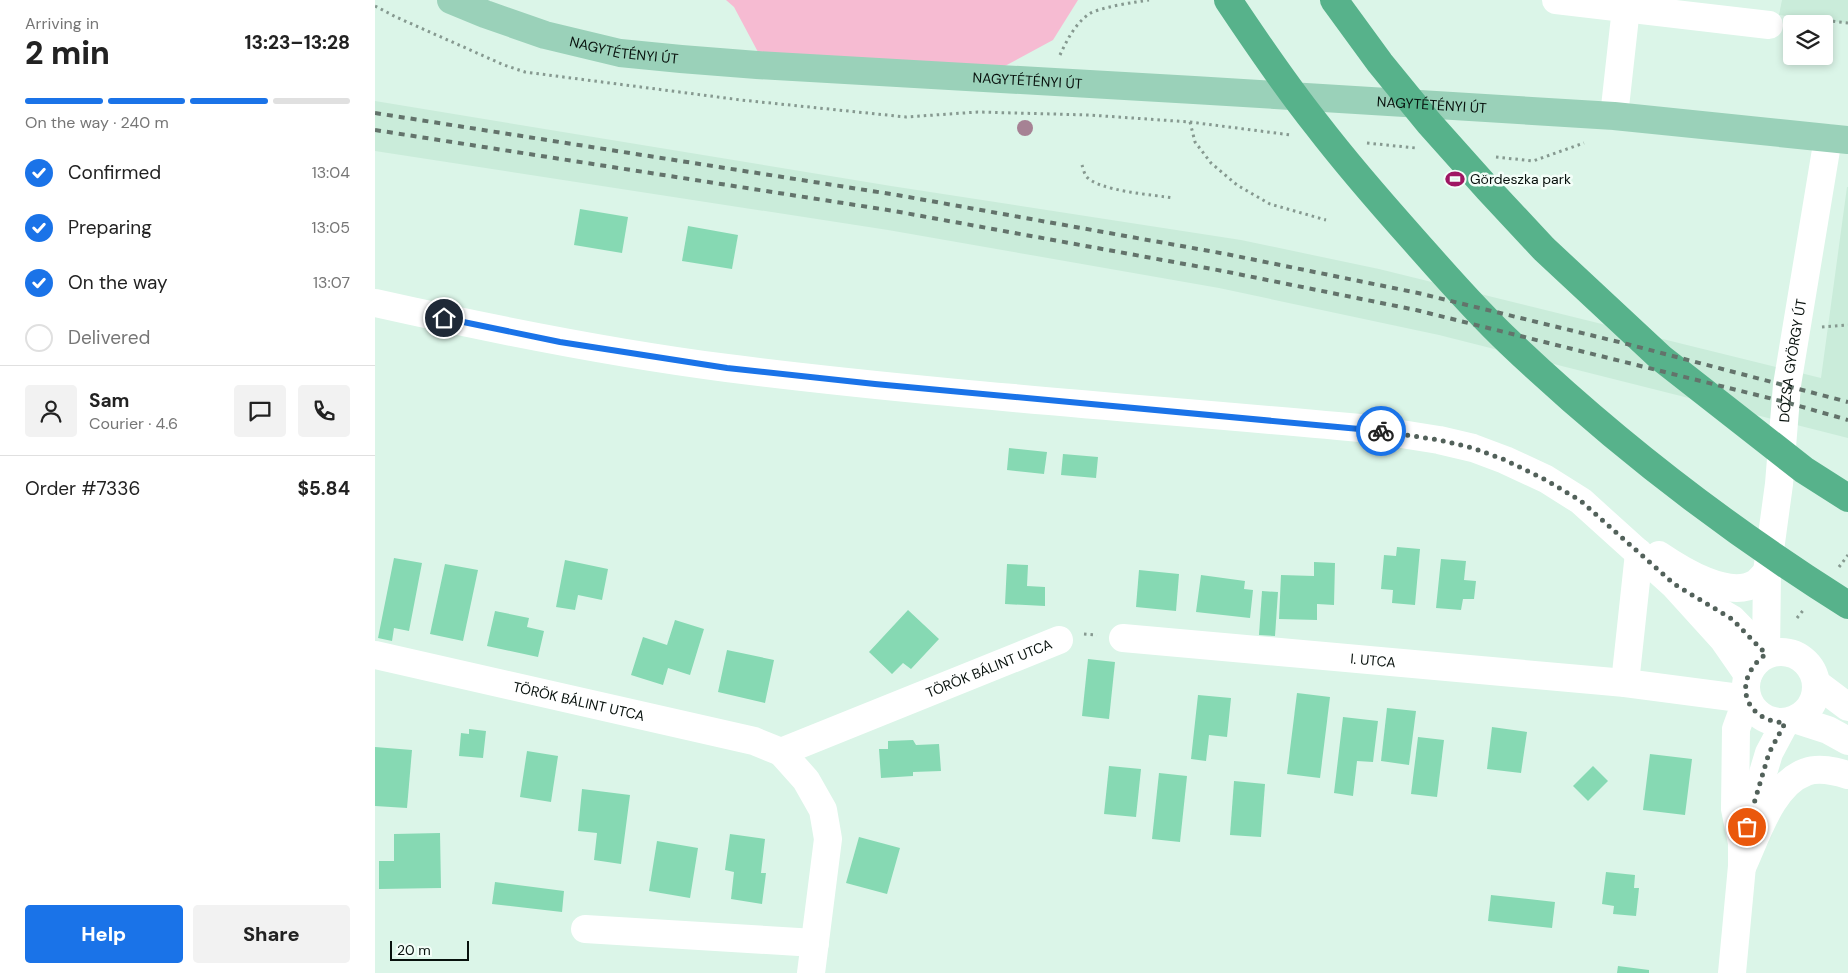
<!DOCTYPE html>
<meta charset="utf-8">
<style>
body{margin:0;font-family:"DM Sans",sans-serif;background:#f2f2f2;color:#222;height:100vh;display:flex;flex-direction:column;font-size:19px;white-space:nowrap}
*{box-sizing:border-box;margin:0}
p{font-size:16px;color:#767676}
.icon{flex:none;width:28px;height:28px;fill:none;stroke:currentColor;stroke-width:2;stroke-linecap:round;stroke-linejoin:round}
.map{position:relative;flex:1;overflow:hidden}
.side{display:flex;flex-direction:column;background:#fff;width:375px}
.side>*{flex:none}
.buttons{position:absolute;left:1408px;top:15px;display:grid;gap:10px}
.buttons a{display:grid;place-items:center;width:50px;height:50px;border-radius:5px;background:#fff;box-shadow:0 2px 8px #0003;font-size:25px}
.scale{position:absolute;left:15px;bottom:12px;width:79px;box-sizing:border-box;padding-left:5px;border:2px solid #08110d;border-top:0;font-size:14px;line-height:18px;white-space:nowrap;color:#08110d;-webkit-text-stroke:4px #f3fef8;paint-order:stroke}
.pin{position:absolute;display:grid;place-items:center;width:42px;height:42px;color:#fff;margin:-21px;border:2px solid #fff;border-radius:50%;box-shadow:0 1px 5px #0007}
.courier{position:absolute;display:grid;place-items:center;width:50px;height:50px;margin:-25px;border:4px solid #1a73e8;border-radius:50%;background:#fff;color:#222;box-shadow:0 1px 6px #0007}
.head em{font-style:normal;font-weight:800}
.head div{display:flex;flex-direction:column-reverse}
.head{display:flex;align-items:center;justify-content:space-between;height:85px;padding:0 25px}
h1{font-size:32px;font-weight:800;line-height:38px}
.bar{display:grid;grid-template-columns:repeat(4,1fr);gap:8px 5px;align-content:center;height:60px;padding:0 25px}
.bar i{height:6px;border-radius:4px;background:#e0e0e0}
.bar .selected{background:#1a73e8}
.bar p{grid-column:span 4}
.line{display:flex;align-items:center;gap:12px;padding:0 25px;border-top:1px solid #e0e0e0}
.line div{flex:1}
.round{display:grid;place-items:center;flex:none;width:52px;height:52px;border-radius:5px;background:#f2f2f2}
ol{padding:0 25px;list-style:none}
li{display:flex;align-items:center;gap:15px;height:55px}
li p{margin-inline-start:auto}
li .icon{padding:5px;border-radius:50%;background:#1a73e8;color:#fff;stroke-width:4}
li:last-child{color:#767676}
li i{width:28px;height:28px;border:2px solid #e0e0e0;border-radius:50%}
.action{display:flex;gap:10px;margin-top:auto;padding:10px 25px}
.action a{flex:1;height:58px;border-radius:5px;background:#1a73e8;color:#fff;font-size:20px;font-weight:800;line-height:58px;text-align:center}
.action a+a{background:#f2f2f2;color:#222}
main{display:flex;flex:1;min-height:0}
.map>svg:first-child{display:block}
</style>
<main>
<section class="side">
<div class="head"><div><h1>2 min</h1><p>Arriving in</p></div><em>13:23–13:28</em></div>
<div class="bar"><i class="selected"></i><i class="selected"></i><i class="selected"></i><i></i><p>On the way · 240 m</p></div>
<ol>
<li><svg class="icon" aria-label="check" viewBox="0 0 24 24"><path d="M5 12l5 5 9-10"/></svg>Confirmed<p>13:04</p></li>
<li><svg class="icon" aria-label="check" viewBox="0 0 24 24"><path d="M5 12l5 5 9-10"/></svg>Preparing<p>13:05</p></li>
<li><svg class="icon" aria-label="check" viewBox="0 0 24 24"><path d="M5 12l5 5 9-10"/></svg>On the way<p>13:07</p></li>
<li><i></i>Delivered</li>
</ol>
<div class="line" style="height:90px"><a class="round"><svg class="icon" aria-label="person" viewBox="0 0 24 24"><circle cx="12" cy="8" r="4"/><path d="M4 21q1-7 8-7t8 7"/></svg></a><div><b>Sam</b><p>Courier · 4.6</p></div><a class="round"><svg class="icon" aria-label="chat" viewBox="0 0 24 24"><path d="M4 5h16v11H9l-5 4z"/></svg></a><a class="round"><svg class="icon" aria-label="phone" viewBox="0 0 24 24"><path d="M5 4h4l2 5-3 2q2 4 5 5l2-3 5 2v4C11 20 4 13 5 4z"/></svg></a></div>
<div class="line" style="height:65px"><div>Order #7336</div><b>$5.84</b></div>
<div class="action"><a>Help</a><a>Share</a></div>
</section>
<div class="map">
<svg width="1473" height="973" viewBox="0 0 1473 973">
<rect width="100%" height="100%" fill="#dbf5e8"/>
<g fill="#caecda">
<polygon points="1407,0 1473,0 1473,23 1404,15"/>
<polygon points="0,101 516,186 866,240 1004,269 1446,378 1472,187 1473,187 1473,438 1064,335 844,288 513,230 0,151"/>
</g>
<polygon fill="#f6bbd2" points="351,0 703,0 678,40 628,67 383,52 359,7"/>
<g fill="#86d9b3">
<polygon points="205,209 253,217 247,253 199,245"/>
<polygon points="313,226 363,235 357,269 307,261"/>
<polygon points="634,448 672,452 669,474 632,470"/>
<polygon points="688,454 723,457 721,478 686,475"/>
<polygon points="1022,547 1045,549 1040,605 1017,603 1018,590 1006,589 1009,555 1021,556"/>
<polygon points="19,558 47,563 34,631 19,628 17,641 3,638"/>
<polygon points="1066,559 1091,561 1089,580 1101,581 1099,599 1088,599 1086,610 1061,608"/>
<polygon points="190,560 233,569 227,600 203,595 200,610 181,607"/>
<polygon points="939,562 960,563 959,605 942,604 942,620 904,619 906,575 939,576"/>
<polygon points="70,564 103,570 88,641 55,634"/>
<polygon points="632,564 653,565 652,586 670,587 670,606 630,604"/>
<polygon points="764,570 804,574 801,611 761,607"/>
<polygon points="826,575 870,581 869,589 878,590 875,618 821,612"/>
<polygon points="887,591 903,592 900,636 884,635"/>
<polygon points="533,610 564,639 536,669 528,663 517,674 494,652"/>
<polygon points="120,611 154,618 152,627 169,631 163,657 112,646"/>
<polygon points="300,620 329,629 315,675 293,668 288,685 256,675 268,637 292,645"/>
<polygon points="352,650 399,660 390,703 343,692"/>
<polygon points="713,659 740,662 734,719 707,716"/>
<polygon points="922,693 955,697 945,778 912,774"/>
<polygon points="823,695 856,698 852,737 834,735 831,761 816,759"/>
<polygon points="1012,708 1041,711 1034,765 1006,761"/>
<polygon points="968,717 1003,721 998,762 982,761 978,796 959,793"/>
<polygon points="1117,727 1152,732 1146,773 1112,769"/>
<polygon points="94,729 111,731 108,758 84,756 86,733 94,734"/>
<polygon points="1043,737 1069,740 1062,797 1036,794"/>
<polygon points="538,740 541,745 564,744 566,771 538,772 538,776 506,778 504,749 513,749 513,741"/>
<polygon points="0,747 37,750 32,808 0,806"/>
<polygon points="152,751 183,756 176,802 145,797"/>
<polygon points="1275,754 1317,759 1310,815 1268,810"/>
<polygon points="734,766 766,769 761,817 729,814"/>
<polygon points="1218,766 1233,781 1213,801 1198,786"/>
<polygon points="784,773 812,776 805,842 777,839"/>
<polygon points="859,781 890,784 886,837 855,835"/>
<polygon points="207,789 255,795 246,864 219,860 222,833 203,831"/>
<polygon points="65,833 66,888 4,889 4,861 19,861 19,834"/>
<polygon points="355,834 390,839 386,873 391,873 387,904 356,899 359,872 350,870"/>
<polygon points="484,837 525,848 512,894 471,883"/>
<polygon points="282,841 323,848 315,898 274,891"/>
<polygon points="1231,872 1260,875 1259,888 1264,888 1261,916 1238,914 1239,906 1227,904"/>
<polygon points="120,882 189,891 187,912 117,904"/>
<polygon points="1116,895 1180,902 1177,928 1113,921"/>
<polygon points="1243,966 1274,970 1274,973 1242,973"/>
</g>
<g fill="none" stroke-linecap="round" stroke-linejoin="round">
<g stroke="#869990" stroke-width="3" stroke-dasharray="2.5 4" stroke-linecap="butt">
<polyline points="0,6 21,17 129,65 150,72 366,100 531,117 603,112 714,115 815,122 916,135"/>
<polyline points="1419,17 1473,23"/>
<path d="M685,55C692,40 700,24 714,14C725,7 761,2 774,0"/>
<polyline points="815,122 820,142 836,163 862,185 895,204 951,220"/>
<polyline points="992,143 1041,148"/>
<polyline points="1121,157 1158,161 1209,143"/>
<path d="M707,165C708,168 709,173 711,176C722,191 780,195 799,198"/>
<polyline points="1447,327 1473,325"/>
<polyline points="1464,567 1473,555"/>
<polyline points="1422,618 1430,608"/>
<polyline points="709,634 722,635"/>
</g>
<g stroke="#fff" stroke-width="28">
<polyline points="1181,0 1394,25"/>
<polyline points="1239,116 1251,8"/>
<path d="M0,303C116,329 234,353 352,368C566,395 781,409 995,429L1064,440L1098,448L1130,460L1171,479L1206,501L1299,585L1348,639L1373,675"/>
<path d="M1284,555C1306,570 1354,600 1381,583C1385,580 1388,576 1392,572"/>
<polyline points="1323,599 1357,619 1391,654"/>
<path id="s1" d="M748,638L1250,683L1372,699"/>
<circle cx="1406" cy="687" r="35"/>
<path id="s2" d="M1391,654L1392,572L1404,484L1412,385L1453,138"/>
<path id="s3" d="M0,655L379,741L406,752L684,640"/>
<polyline points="1250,683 1264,553"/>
<polyline points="1441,683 1473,707"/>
<polyline points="1422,720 1453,730 1473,741"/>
<polyline points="406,752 431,780 448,810 453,839 436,973"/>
<polyline points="1373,823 1394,753 1410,723"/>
<path d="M1368,865C1382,835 1397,784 1431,772C1444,767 1460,771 1473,775"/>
<polyline points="210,929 440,943"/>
<polyline points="1357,973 1367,866 1367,843 1360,809 1361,729 1372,699"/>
</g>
<path stroke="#9ad1b9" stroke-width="28" id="s4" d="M76,0L110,14L170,35L245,53L306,59L382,65L819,90L1239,116L1473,140"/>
<g stroke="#57b28b" stroke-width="28">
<path d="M853,0C881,42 910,85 942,125C972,164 1005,202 1038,239C1069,274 1100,310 1134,342C1238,441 1352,529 1473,605"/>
<polyline points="959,0 1005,63 1054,123 1113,189 1169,249 1286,358 1429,470 1473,498"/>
</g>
<g stroke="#63736b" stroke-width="4" stroke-dasharray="6 6" stroke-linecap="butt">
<polyline points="0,113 522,195 851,254 1043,293 1252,344 1473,402"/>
<polyline points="0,130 519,211 848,271 1041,310 1410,402 1473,420"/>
</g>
</g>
<circle fill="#a68294" cx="650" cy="128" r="8"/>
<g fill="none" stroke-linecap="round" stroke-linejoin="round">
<path stroke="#52615a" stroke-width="5" stroke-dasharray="0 9" d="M1006,431L1064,440L1098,448L1130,460L1171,480L1206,501L1299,584L1357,619L1391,654C1357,679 1367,720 1410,723L1394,753L1372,827"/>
<polyline stroke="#1a73e8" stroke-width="6" points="69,318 185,342 352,368 500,384 1006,431"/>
</g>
<defs>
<g id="stadium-bare" transform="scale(1.5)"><path d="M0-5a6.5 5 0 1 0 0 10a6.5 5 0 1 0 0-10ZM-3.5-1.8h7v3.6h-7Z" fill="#9f1663" stroke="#f3fef8" stroke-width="2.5" paint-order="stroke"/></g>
</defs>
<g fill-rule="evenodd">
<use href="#stadium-bare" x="1080" y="179"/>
</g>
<g text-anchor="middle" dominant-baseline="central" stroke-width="5" stroke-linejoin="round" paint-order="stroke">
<g font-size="14" fill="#08110d" stroke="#f3fef8">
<text stroke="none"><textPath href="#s4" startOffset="181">NAGYTÉTÉNYI ÚT</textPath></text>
<text stroke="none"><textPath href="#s4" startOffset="586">NAGYTÉTÉNYI ÚT</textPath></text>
<text stroke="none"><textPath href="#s4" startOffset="991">NAGYTÉTÉNYI ÚT</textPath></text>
<text stroke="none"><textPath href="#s2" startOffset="295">DÓZSA GYÖRGY ÚT</textPath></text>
<text stroke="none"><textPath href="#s1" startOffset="251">I. UTCA</textPath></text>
<text stroke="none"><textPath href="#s3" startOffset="642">TÖRÖK BÁLINT UTCA</textPath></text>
<text stroke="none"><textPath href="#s3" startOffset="209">TÖRÖK BÁLINT UTCA</textPath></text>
</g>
<g font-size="14" fill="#08110d" stroke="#f3fef8" text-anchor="start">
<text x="1095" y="179">Gördeszka park</text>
</g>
</g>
</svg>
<div class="buttons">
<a><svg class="icon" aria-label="layers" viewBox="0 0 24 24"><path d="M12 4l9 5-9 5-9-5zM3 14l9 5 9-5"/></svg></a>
</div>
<div class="scale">20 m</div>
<div class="pin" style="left:1372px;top:827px;background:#ea580c"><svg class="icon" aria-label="bag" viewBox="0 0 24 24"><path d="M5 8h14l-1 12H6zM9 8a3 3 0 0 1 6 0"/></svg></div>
<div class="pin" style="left:69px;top:318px;background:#1f2937"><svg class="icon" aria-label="home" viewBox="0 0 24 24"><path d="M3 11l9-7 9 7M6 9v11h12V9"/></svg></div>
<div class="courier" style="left:1006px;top:431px"><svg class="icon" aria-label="bike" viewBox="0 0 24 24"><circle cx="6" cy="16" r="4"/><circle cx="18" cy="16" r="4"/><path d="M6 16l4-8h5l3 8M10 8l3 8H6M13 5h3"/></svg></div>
</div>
</main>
